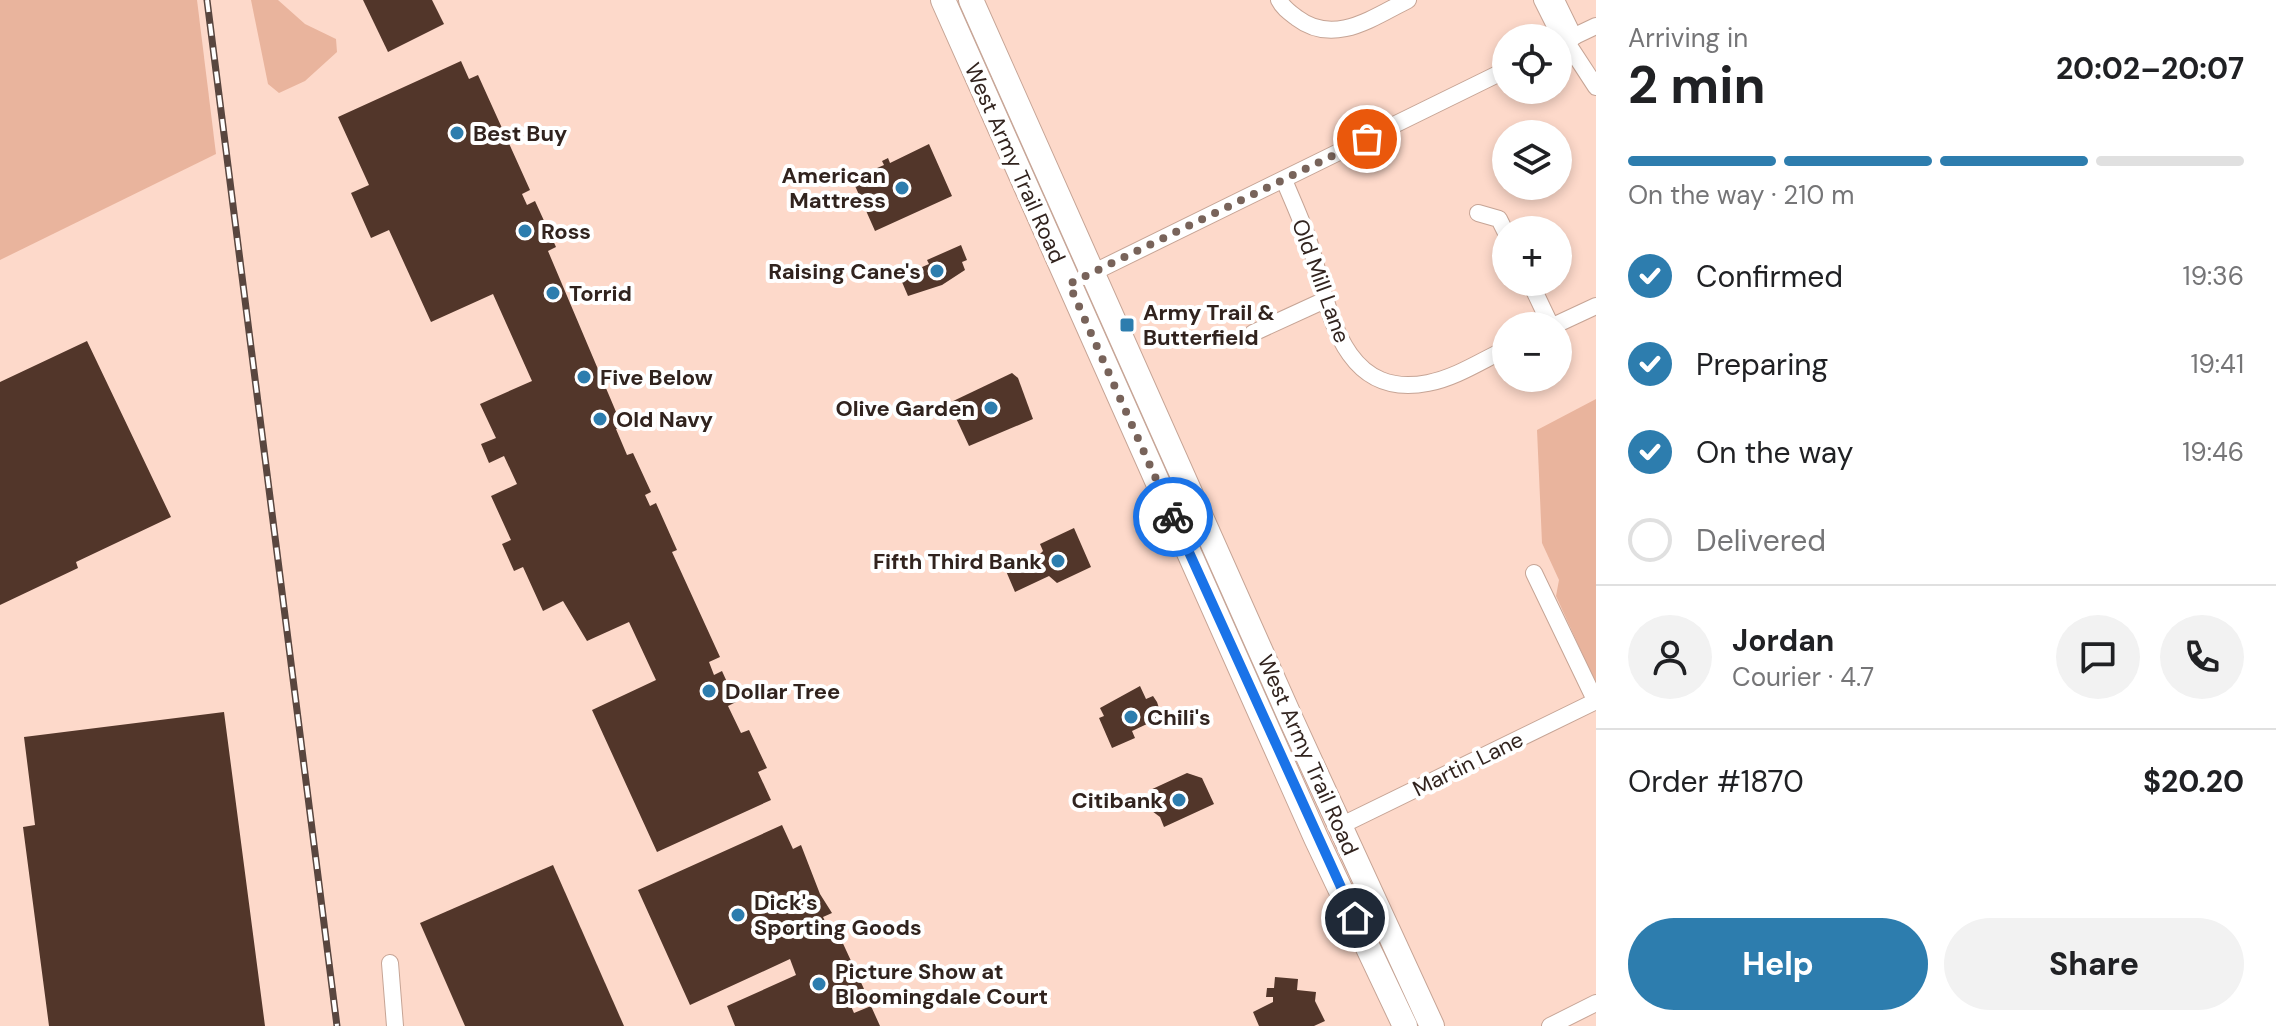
<!DOCTYPE html>
<meta charset="utf-8">
<style>
body{margin:0;font-family:"DM Sans",sans-serif;background:#f2f2f2;color:#202124;height:100vh;display:flex;flex-direction:column;font-size:30px;white-space:nowrap}
*{box-sizing:border-box;margin:0}
p{font-size:26px;color:#757577}
.icon{flex:none;width:44px;height:44px;fill:none;stroke:currentColor;stroke-width:2;stroke-linecap:round;stroke-linejoin:round}
.map{position:relative;flex:1;overflow:hidden}
.details{display:flex;flex-direction:column;background:#fff;width:680px}
.details>*{flex:none}
.tools{position:absolute;left:1492px;top:24px;display:grid;gap:16px}
.tools a{display:grid;place-items:center;width:80px;height:80px;border-radius:50%;background:#fff;box-shadow:0 4px 12px #0003;font-size:40px}
.pin{position:absolute;display:grid;place-items:center;width:68px;height:68px;color:#fff;margin:-34px;border:4px solid #fff;border-radius:50%;box-shadow:0 2px 8px #0007}
.courier{position:absolute;display:grid;place-items:center;width:80px;height:80px;margin:-40px;border:6px solid #1a73e8;border-radius:50%;background:#fff;color:#222;box-shadow:0 2px 10px #0007}
.overview em{font-style:normal;font-weight:700}
.overview div{display:flex;flex-direction:column-reverse}
.overview{display:flex;align-items:center;justify-content:space-between;height:136px;padding:0 32px}
h1{font-size:52px;font-weight:700;line-height:60px}
.bar{display:grid;grid-template-columns:repeat(4,1fr);gap:12px 8px;align-content:center;height:96px;padding:0 32px}
.bar i{height:10px;border-radius:6px;background:#e0e0e0}
.bar .selected{background:#2d7dae}
.bar p{grid-column:span 4}
.line{display:flex;align-items:center;gap:20px;padding:0 32px;border-top:2px solid #e0e0e0}
.line div{flex:1}
.round{display:grid;place-items:center;flex:none;width:84px;height:84px;border-radius:42px;background:#f2f2f2}
ol{padding:0 32px;list-style:none}
li{display:flex;align-items:center;gap:24px;height:88px}
li p{margin-inline-start:auto}
li .icon{padding:8px;border-radius:50%;background:#2d7dae;color:#fff;stroke-width:4}
li:last-child{color:#757577}
li i{width:44px;height:44px;border:4px solid #e0e0e0;border-radius:50%}
.cta{display:flex;gap:16px;margin-top:auto;padding:16px 32px}
.cta a{flex:1;height:92px;border-radius:48px;background:#2d7dae;color:#fff;font-size:32px;font-weight:700;line-height:92px;text-align:center}
.cta a+a{background:#f2f2f2;color:#202124}
main{display:flex;flex:1;min-height:0}
.map>svg:first-child{display:block}
</style>
<main>
<div class="map">
<svg width="1596" height="1026" viewBox="0 0 1596 1026">
<rect width="100%" height="100%" fill="#fdd9ca"/>
<g fill="#e9b49d">
<polygon points="0,0 197,0 216,154 0,260"/>
<polygon points="251,0 278,0 305,24 336,39 337,52 305,81 279,93 268,84"/>
<polygon points="1596,399 1596,684 1556,596 1559,580 1542,543 1537,430"/>
</g>
<g fill="#52362a">
<polygon points="363,0 432,0 444,24 388,52"/>
<polygon points="461,61 469,79 478,75 530,190 522,194 527,205 535,201 556,247 548,251 622,426 616,429 627,455 633,453 651,492 645,495 650,506 656,503 677,550 672,552 720,657 709,662 714,675 722,671 736,702 728,706 741,733 749,730 767,768 758,772 771,800 657,852 592,710 656,680 629,622 587,641 563,601 543,611 523,567 514,571 502,544 511,540 491,496 517,484 504,456 489,463 481,444 496,438 480,404 532,381 493,294 431,322 389,230 371,238 351,193 369,185 338,117"/>
<polygon points="929,144 952,196 875,231 852,179 884,165 882,161 888,158 890,163"/>
<polygon points="961,245 967,260 962,262 965,270 942,285 908,296 902,282 908,279 906,274 929,264 927,260"/>
<polygon points="87,341 171,517 76,562 78,568 0,605 0,382"/>
<polygon points="1012,373 1018,378 1033,419 969,446 949,403"/>
<polygon points="1074,528 1091,567 1057,583 1049,576 1015,592 1006,571 1039,555 1043,551 1040,544"/>
<polygon points="1140,686 1146,699 1153,696 1157,702 1162,717 1132,731 1135,738 1112,748 1099,718 1104,716 1100,708"/>
<polygon points="224,712 265,1026 49,1026 23,827 35,825 24,737"/>
<polygon points="1187,773 1202,778 1214,804 1164,827 1160,817 1144,805 1150,796 1148,791"/>
<polygon points="782,825 793,849 801,845 820,894 832,913 823,917 834,940 840,937 864,989 847,997 854,1013 871,1006 880,1026 735,1026 727,1006 796,975 790,959 690,1005 638,890"/>
<polygon points="553,865 624,1026 465,1026 420,923"/>
<polygon points="1275,977 1298,979 1297,990 1316,992 1315,1001 1325,1021 1314,1026 1259,1026 1253,1012 1273,1002 1273,997 1266,997 1267,988 1274,988"/>
</g>
<g fill="none" stroke-linecap="round" stroke-linejoin="round">
<g stroke="#c6a495" stroke-width="18">
<g id="street">
<path d="M1279,0C1283,8 1289,12 1297,18C1334,46 1372,18 1408,0"/>
<polyline points="1542,0 1563,42"/>
<polyline points="1556,0 1574,37"/>
<polyline points="1566,41 1596,87"/>
<polyline points="1558,44 1596,26"/>
<path d="M1284,180C1293,202 1304,225 1311,248C1329,308 1341,400 1428,383C1455,378 1481,361 1506,349"/>
<polyline points="1478,213 1499,219 1506,233"/>
<polyline points="1084,277 1506,70"/>
<polyline points="1530,282 1551,326"/>
<polyline points="1553,326 1596,306"/>
<polyline points="1253,333 1325,300"/>
<polyline points="1534,573 1596,702"/>
<polyline points="1340,826 1596,701"/>
<polyline points="390,963 395,1026"/>
<polyline points="1550,1026 1596,1003"/>
</g>
</g>
<g stroke="#c6a495" stroke-width="26">
<g id="secondary">
<polyline points="943,0 1316,838 1405,1026"/>
<polyline points="971,0 1290,717 1432,1026"/>
</g>
</g>
<use href="#street" stroke="#fff" stroke-width="16"/>
<use href="#secondary" stroke="#fff" stroke-width="24"/>
<g stroke="#59463f" stroke-width="7">
<polyline id="rail" points="207,0 337,1026"/>
</g>
<use href="#rail" stroke="#fff" stroke-width="4" stroke-dasharray="12" stroke-linecap="butt"/>
</g>
<g fill="none" stroke-linecap="round" stroke-linejoin="round">
<polyline stroke="#78635a" stroke-width="8" stroke-dasharray="0 14.4" points="1173,517 1069,284 1367,139"/>
<polyline stroke="#1a73e8" stroke-width="10" points="1173,517 1355,918"/>
</g>
<g fill="#2d7dae" stroke="#fff" stroke-width="3">
<circle cx="457" cy="133" r="8"/>
<circle cx="902" cy="188" r="8"/>
<circle cx="525" cy="231" r="8"/>
<circle cx="937" cy="271" r="8"/>
<circle cx="553" cy="293" r="8"/>
<rect x="1119" y="317" width="16" height="16" rx="4"/>
<circle cx="584" cy="377" r="8"/>
<circle cx="991" cy="408" r="8"/>
<circle cx="600" cy="419" r="8"/>
<circle cx="1058" cy="561" r="8"/>
<circle cx="709" cy="691" r="8"/>
<circle cx="1131" cy="717" r="8"/>
<circle cx="1179" cy="800" r="8"/>
<circle cx="738" cy="915" r="8"/>
<circle cx="819" cy="984" r="8"/>
</g>
<g text-anchor="middle" dominant-baseline="central" stroke-width="8" stroke-linejoin="round" paint-order="stroke">
<g font-size="22" font-weight="bold" fill="#31231e" stroke="#fff" text-anchor="start">
<text x="473" y="133">Best Buy</text>
<text x="886" y="175" text-anchor="end">American<tspan x="886" dy="25">Mattress</tspan></text>
<text x="541" y="231">Ross</text>
<text x="921" y="271" text-anchor="end">Raising Cane's</text>
<text x="569" y="293">Torrid</text>
<text x="1143" y="312">Army Trail &amp;<tspan x="1143" dy="25">Butterfield</tspan></text>
<text x="600" y="377">Five Below</text>
<text x="975" y="408" text-anchor="end">Olive Garden</text>
<text x="616" y="419">Old Navy</text>
<text x="1042" y="561" text-anchor="end">Fifth Third Bank</text>
<text x="725" y="691">Dollar Tree</text>
<text x="1147" y="717">Chili's</text>
<text x="1163" y="800" text-anchor="end">Citibank</text>
<text x="754" y="902">Dick's<tspan x="754" dy="25">Sporting Goods</tspan></text>
<text x="835" y="971">Picture Show at<tspan x="835" dy="25">Bloomingdale Court</tspan></text>
</g>
<g font-size="22" fill="#31231e" stroke="#fff">
<text transform="translate(1015 163) rotate(66)">West Army Trail Road</text>
<text transform="translate(1321 281) rotate(70)">Old Mill Lane</text>
<text transform="translate(1308 755) rotate(66)">West Army Trail Road</text>
<text transform="translate(1468 764) rotate(-26)">Martin Lane</text>
</g>
</g>
</svg>
<div class="tools">
<a><svg class="icon" aria-label="locate" viewBox="0 0 24 24"><circle cx="12" cy="12" r="6"/><path d="M12 2v4M12 18v4M2 12h4M18 12h4"/></svg></a>
<a><svg class="icon" aria-label="layers" viewBox="0 0 24 24"><path d="M12 4l9 5-9 5-9-5zM3 14l9 5 9-5"/></svg></a>
<a>+</a>
<a>−</a>
</div>
<div class="pin" style="left:1367px;top:139px;background:#ea580c"><svg class="icon" aria-label="bag" viewBox="0 0 24 24"><path d="M5 8h14l-1 12H6zM9 8a3 3 0 0 1 6 0"/></svg></div>
<div class="pin" style="left:1355px;top:918px;background:#1f2937"><svg class="icon" aria-label="home" viewBox="0 0 24 24"><path d="M3 11l9-7 9 7M6 9v11h12V9"/></svg></div>
<div class="courier" style="left:1173px;top:517px"><svg class="icon" aria-label="bike" viewBox="0 0 24 24"><circle cx="6" cy="16" r="4"/><circle cx="18" cy="16" r="4"/><path d="M6 16l4-8h5l3 8M10 8l3 8H6M13 5h3"/></svg></div>
</div>
<section class="details">
<div class="overview"><div><h1>2 min</h1><p>Arriving in</p></div><em>20:02–20:07</em></div>
<div class="bar"><i class="selected"></i><i class="selected"></i><i class="selected"></i><i></i><p>On the way · 210 m</p></div>
<ol>
<li><svg class="icon" aria-label="check" viewBox="0 0 24 24"><path d="M5 12l5 5 9-10"/></svg>Confirmed<p>19:36</p></li>
<li><svg class="icon" aria-label="check" viewBox="0 0 24 24"><path d="M5 12l5 5 9-10"/></svg>Preparing<p>19:41</p></li>
<li><svg class="icon" aria-label="check" viewBox="0 0 24 24"><path d="M5 12l5 5 9-10"/></svg>On the way<p>19:46</p></li>
<li><i></i>Delivered</li>
</ol>
<div class="line" style="height:144px"><a class="round"><svg class="icon" aria-label="person" viewBox="0 0 24 24"><circle cx="12" cy="8" r="4"/><path d="M4 21q1-7 8-7t8 7"/></svg></a><div><b>Jordan</b><p>Courier · 4.7</p></div><a class="round"><svg class="icon" aria-label="chat" viewBox="0 0 24 24"><path d="M4 5h16v11H9l-5 4z"/></svg></a><a class="round"><svg class="icon" aria-label="phone" viewBox="0 0 24 24"><path d="M5 4h4l2 5-3 2q2 4 5 5l2-3 5 2v4C11 20 4 13 5 4z"/></svg></a></div>
<div class="line" style="height:104px"><div>Order #1870</div><b>$20.20</b></div>
<div class="cta"><a>Help</a><a>Share</a></div>
</section>
</main>
